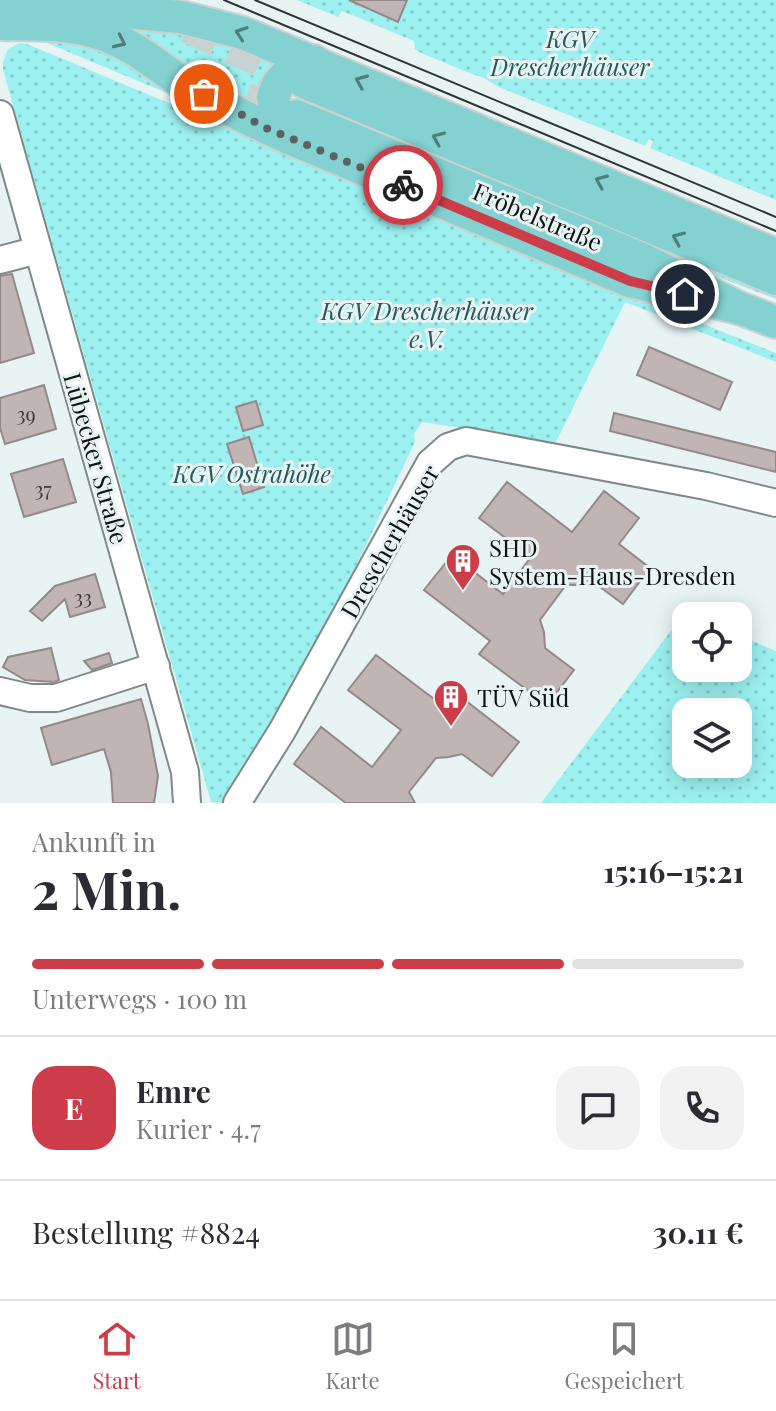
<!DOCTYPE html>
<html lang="de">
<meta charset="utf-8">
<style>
body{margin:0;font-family:"Playfair Display",serif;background:#f2f2f3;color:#2b2b33;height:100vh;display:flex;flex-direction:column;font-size:30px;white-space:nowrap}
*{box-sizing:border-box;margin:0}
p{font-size:26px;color:#7c7c81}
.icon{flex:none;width:44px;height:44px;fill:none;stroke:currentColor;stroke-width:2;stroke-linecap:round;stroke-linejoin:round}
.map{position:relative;height:803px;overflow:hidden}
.details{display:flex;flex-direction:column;background:#fff;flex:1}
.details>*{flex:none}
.buttons{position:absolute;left:672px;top:602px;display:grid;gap:16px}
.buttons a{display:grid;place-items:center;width:80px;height:80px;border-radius:16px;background:#fff;box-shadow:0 4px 20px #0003;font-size:40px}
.pin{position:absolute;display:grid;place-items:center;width:68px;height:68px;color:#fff;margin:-34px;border:4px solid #fff;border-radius:50%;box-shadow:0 2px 8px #0007}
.courier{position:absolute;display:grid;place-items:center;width:80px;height:80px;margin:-40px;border:6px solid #cd3d49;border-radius:50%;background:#fff;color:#222;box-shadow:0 2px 10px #0007}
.head em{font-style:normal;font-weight:700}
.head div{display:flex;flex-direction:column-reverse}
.head{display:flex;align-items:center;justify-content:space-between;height:136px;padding:0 32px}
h1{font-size:52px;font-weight:700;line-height:60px}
.bar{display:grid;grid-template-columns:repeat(4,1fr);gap:12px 8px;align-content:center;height:96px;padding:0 32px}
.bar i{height:10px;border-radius:6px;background:#e1e1e2}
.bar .current{background:#cd3d49}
.bar p{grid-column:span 4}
.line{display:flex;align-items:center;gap:20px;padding:0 32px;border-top:2px solid #e1e1e2}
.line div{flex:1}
.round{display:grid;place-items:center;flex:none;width:84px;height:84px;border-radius:24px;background:#f2f2f3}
.dock{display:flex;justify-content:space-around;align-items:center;height:112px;border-top:2px solid #e1e1e2;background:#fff;font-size:22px;color:#7c7c81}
.dock a{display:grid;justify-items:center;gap:4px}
.dock .current{color:#cd3d49}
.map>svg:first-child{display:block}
</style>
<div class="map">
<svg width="776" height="803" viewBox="0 0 776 803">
<defs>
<pattern id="grass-dots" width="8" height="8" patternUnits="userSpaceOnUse" patternTransform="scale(2)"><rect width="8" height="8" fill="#9cf1f0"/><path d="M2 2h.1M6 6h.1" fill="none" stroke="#85cecd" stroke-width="1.8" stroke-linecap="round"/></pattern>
</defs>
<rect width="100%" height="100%" fill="#e8f4f4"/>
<g fill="url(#grass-dots)" fill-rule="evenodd">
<polygon points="297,0 776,0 776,200 650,148 653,141 649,139 645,146 499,87 484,78 469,73 419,52 415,49 414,41 342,11 338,17"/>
<polygon points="3,9 161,20 290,58 263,113"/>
<polygon points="23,33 78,34 272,137"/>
<polygon points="20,43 27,44 623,292 776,353 776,362 625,302 556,442 422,422 414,434 415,442 276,734 224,803 211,802 3,70 3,62 8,49"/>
<polygon points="592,215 776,286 776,299 686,265 588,224"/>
<path d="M686,611L696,616H686V668H738V635L776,651V803H541ZM686,712H738V764H686Z"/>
</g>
<g fill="#c0b4b4" stroke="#948989" stroke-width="2">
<polygon points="349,0 407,0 398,22"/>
<polygon points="12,274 34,353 0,363 0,276"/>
<polygon points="649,347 732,382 720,410 637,375"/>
<polygon points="44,385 56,429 5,444 0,428 0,398"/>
<polygon points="256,401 263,425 243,431 236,407"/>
<polygon points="614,413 776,452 776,472 610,431"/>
<polygon points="249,437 264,487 243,494 227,444"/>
<polygon points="63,459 76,502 24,517 11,474"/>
<polygon points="507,482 572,532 604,491 639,518 619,544 650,568 623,604 592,581 580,585 566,585 540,620 544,632 545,648 574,670 547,705 479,654 490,641 424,590 452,555 503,594 531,557 479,518"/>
<polygon points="95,574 105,607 70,617 65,599 42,621 30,611 55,586"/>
<polygon points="51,648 59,680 54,682 25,680 3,667 8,657"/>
<polygon points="109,653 112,663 92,670 84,661"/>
<polygon points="376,655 438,702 441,699 444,701 452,690 519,742 492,776 462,754 449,757 436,758 409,792 415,803 346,803 294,764 321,727 372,767 401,730 348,690"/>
<polygon points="141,699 148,724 158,776 154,803 113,803 111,772 104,749 52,765 41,728"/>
</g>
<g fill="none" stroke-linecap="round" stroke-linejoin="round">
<g stroke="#c7d2d2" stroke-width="32" stroke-dasharray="32 16" stroke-linecap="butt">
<polyline points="188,27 304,82"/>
<polyline points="200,83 296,116"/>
</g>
<g stroke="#7e8a89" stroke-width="30">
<g id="minor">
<polyline points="0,114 185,772 187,803"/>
<polyline points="0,260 38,250"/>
<polyline points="0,691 30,698 56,698 156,666"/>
<polyline points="237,803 282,731 430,463 448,447 466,441 706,486 776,503"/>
</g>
</g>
<g stroke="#cfd0d0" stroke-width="36">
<g id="major">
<polyline points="0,1 181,17 243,33 776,255"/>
<path d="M0,24C35,25 70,22 104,35C134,45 157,66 183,83C216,104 252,121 287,137L630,281L739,308"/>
<polyline points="304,82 776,279"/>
<polyline points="296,116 642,259 739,308 776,322"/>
<polyline points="287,137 275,116 273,97 278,84 289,72 314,61"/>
</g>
</g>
<use href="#minor" stroke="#fff" stroke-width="26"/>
<use href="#major" stroke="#84d1d1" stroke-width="32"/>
<g stroke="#2e3333" stroke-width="2">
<polyline points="224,0 776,231"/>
<polyline points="255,0 776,217"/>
</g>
</g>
<defs><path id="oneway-chevron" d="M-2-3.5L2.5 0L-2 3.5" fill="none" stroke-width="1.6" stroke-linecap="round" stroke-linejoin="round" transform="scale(2)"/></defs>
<g stroke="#4f7c7c">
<use href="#oneway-chevron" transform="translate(241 33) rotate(-161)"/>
<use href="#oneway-chevron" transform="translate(120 42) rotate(25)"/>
<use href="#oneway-chevron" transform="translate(361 81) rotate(-157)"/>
<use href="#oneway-chevron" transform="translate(438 138) rotate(-157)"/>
<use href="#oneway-chevron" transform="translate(601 181) rotate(-157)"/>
<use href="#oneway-chevron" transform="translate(678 238) rotate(-157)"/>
</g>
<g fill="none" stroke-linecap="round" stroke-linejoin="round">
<polyline stroke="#5b6262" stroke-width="8" stroke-dasharray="0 14.4" points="204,94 266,128 403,185"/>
<polyline stroke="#cd3d49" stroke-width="10" points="403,185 630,281 685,294"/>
</g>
<defs>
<g id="building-pin" transform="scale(1.8)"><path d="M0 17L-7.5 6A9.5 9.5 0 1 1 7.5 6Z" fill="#cd3d49" stroke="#e8f4f4"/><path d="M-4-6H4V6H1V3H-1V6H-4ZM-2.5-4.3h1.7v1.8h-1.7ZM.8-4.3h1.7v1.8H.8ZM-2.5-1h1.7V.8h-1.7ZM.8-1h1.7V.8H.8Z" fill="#fff"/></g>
</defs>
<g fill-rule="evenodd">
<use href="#building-pin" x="463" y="561"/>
<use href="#building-pin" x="451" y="697"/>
</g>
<g text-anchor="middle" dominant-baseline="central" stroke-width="6" stroke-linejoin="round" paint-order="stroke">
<g font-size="20" fill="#3b3b3b">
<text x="26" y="413">39</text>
<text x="43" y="488">37</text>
<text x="83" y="596">33</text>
</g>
<g font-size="24" font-style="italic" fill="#245a59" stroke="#e8f4f4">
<text x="570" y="38">KGV<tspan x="570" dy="28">Drescherhäuser</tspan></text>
<text x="427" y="310">KGV Drescherhäuser<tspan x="427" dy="28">e.V.</tspan></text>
<text x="252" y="473">KGV Ostrahöhe</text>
</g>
<g font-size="24" fill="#0f1313" stroke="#e8f4f4">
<text transform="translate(538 216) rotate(23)">Fröbelstraße</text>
<text transform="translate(97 458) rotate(74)">Lübecker Straße</text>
<text transform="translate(389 541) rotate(-60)">Drescherhäuser</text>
</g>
<g font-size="24" fill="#0f1313" stroke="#e8f4f4" text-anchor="start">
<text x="489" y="547">SHD<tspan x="489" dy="28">System-Haus-Dresden</tspan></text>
<text x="477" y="697">TÜV Süd</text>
</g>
</g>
</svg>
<div class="buttons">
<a><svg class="icon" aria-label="locate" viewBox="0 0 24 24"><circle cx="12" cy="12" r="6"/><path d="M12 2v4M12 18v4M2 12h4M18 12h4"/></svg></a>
<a><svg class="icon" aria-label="layers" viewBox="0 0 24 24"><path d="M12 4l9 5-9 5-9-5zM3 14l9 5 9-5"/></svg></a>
</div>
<div class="pin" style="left:204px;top:94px;background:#ea580c"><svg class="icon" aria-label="bag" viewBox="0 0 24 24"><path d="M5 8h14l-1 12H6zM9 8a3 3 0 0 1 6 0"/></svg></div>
<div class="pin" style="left:685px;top:294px;background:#1f2937"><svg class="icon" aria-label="home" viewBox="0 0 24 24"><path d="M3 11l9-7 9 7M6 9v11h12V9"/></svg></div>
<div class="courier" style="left:403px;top:185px"><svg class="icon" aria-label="bike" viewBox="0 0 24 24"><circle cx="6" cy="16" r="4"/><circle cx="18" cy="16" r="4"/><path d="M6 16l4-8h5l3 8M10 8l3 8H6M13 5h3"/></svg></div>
</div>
<section class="details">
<div class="head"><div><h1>2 Min.</h1><p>Ankunft in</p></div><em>15:16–15:21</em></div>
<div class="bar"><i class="current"></i><i class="current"></i><i class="current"></i><i></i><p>Unterwegs · 100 m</p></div>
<div class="line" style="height:144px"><b class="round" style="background:#cd3d49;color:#fff">E</b><div><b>Emre</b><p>Kurier · 4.7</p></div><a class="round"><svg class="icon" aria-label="chat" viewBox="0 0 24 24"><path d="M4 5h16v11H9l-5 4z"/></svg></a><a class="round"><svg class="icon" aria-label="phone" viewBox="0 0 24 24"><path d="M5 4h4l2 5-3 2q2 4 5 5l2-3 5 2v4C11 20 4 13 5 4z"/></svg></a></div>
<div class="line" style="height:104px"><div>Bestellung #8824</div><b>30.11 €</b></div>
</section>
<nav class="dock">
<a class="current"><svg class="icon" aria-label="home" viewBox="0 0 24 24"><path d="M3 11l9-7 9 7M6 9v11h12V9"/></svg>Start</a>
<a><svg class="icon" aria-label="map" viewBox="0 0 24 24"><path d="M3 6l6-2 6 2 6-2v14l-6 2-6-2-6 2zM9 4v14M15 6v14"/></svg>Karte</a>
<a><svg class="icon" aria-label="saved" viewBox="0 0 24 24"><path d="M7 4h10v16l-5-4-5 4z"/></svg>Gespeichert</a>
</nav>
